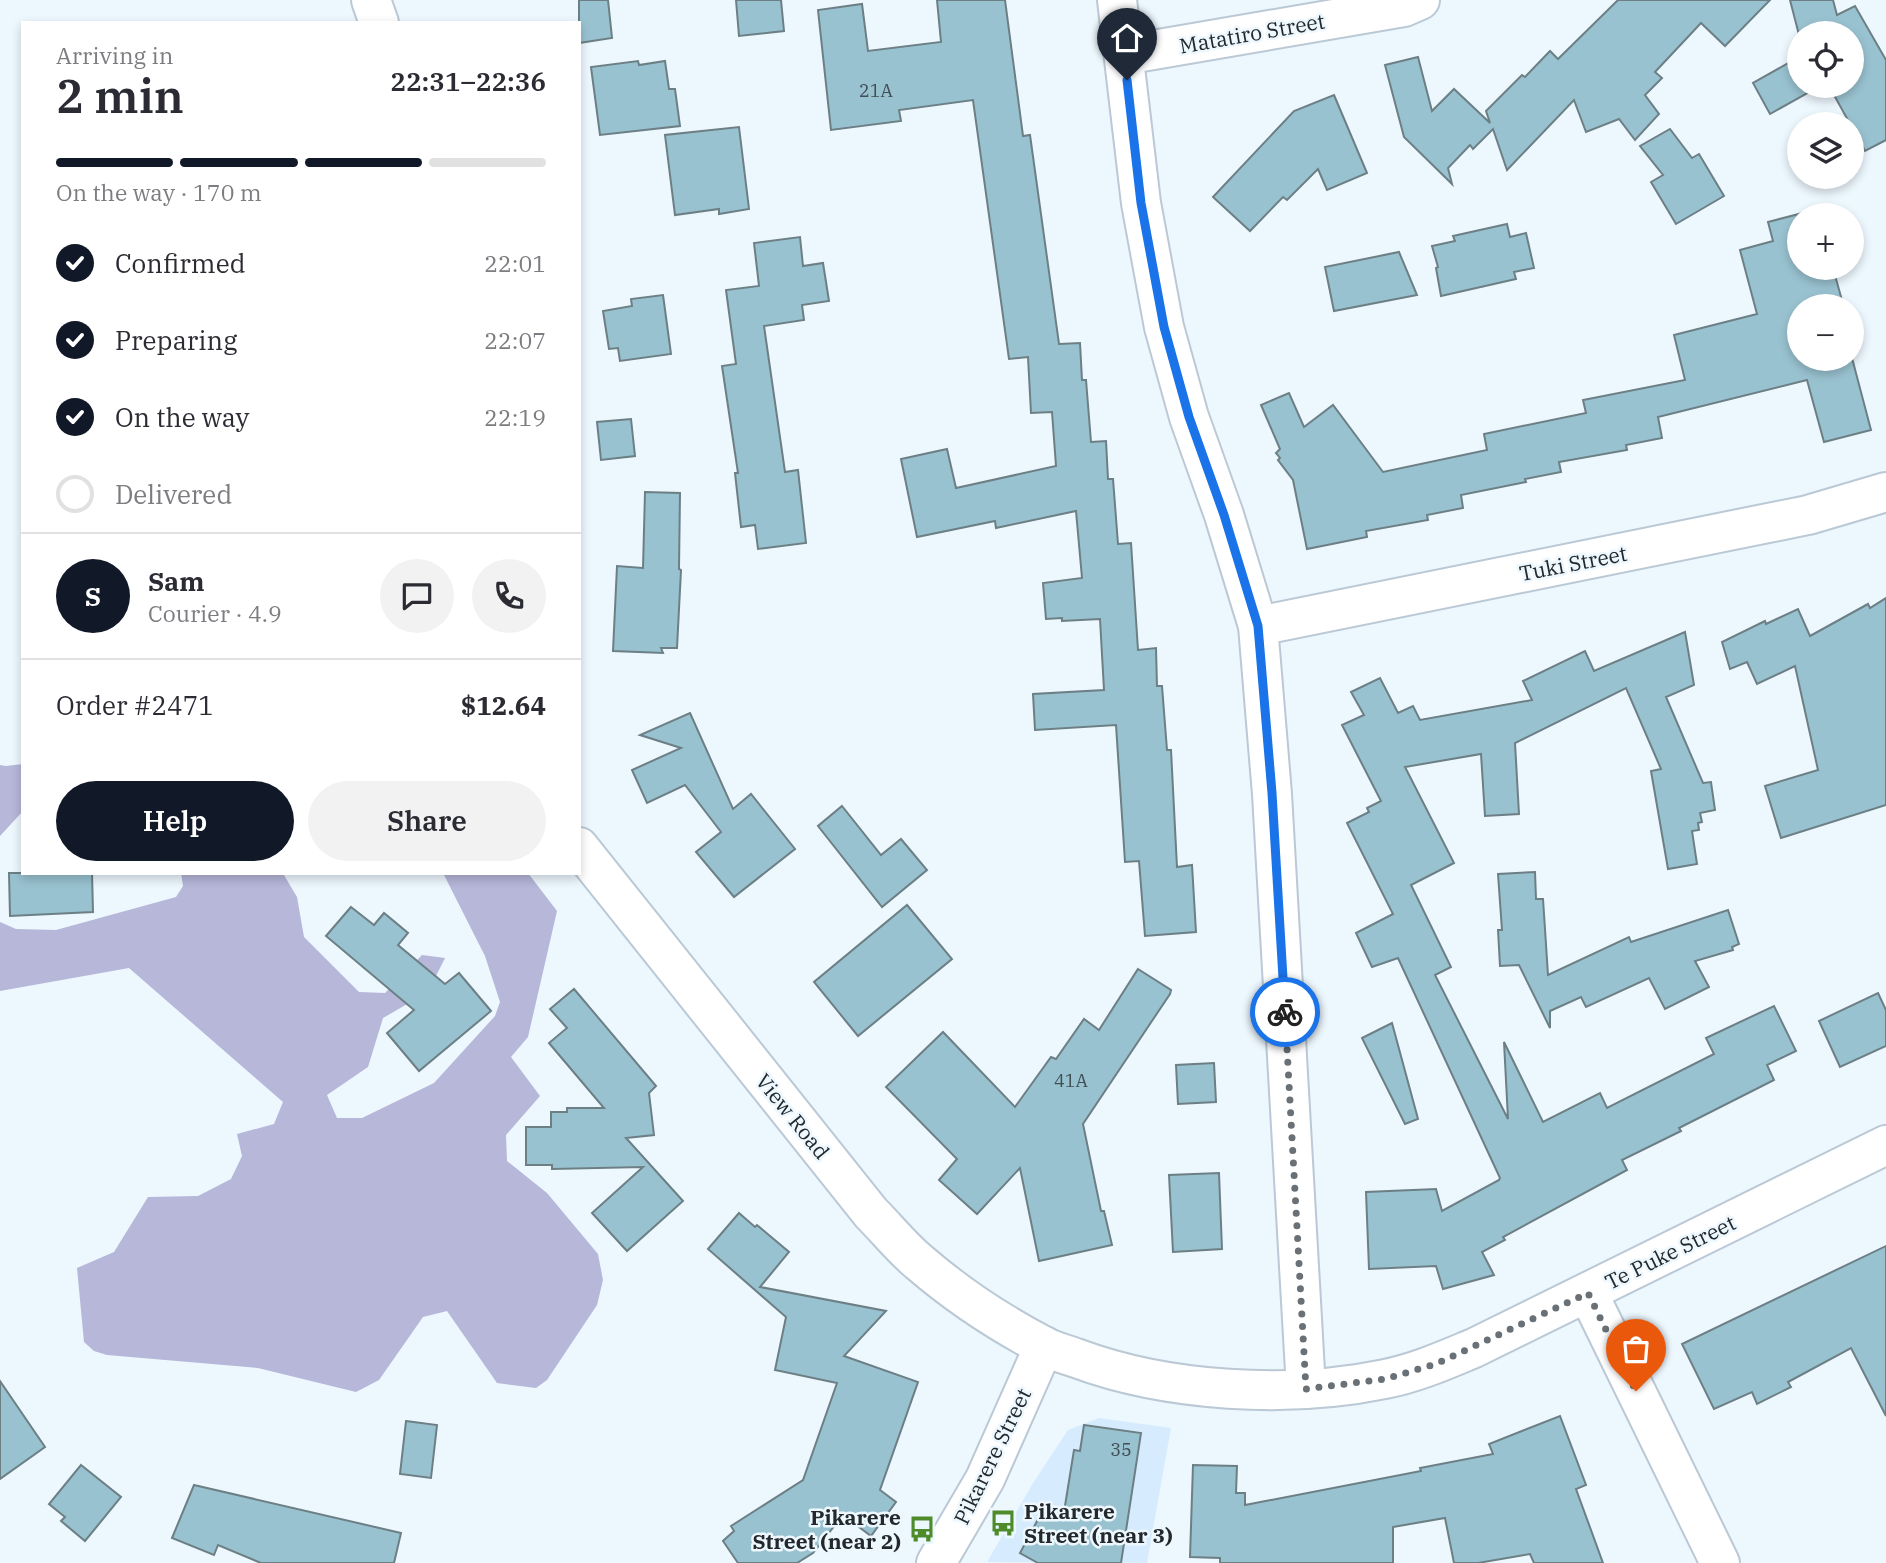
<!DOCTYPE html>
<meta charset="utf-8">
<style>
body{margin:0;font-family:"IBM Plex Serif",serif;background:#f2f2f3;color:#2b2b33;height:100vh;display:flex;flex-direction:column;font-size:26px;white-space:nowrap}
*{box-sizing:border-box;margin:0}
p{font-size:23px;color:#7c7c81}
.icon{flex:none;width:38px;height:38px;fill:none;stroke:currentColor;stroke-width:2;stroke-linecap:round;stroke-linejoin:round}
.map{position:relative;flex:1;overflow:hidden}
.drawer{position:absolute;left:21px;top:21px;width:560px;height:854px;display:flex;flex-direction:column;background:#fff;border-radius:0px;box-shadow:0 4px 10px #0003}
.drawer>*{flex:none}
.fabs{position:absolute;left:1787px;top:21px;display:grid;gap:14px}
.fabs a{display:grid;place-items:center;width:77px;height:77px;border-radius:50%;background:#fff;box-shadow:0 4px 10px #0003;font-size:35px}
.pin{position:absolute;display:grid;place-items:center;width:60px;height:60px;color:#fff;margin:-72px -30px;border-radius:50% 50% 50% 0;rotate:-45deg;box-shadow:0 0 7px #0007}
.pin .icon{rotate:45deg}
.courier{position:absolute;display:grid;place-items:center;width:70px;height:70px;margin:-35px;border:5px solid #1a73e8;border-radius:50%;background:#fff;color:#222;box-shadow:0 2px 9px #0007}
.overview em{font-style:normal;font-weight:600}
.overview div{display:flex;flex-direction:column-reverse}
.overview{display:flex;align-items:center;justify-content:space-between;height:119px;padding:0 35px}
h1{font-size:46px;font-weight:600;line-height:52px}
.bar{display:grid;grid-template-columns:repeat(4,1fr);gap:10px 7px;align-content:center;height:84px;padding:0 35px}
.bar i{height:9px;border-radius:5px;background:#e1e1e2}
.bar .selected{background:#111827}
.bar p{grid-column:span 4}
.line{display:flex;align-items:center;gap:18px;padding:0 35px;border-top:2px solid #e1e1e2}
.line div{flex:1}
.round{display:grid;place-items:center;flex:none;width:74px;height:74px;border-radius:37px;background:#f2f2f3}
ol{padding:0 35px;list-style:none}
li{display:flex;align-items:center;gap:21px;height:77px}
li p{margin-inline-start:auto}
li .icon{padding:7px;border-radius:50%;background:#111827;color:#fff;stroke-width:4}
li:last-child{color:#7c7c81}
li i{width:38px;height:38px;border:4px solid #e1e1e2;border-radius:50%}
.primary-button{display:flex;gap:14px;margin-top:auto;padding:14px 35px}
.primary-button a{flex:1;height:80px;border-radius:42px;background:#111827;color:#fff;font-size:28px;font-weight:600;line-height:80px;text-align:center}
.primary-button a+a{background:#f2f2f3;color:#2b2b33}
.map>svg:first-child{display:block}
</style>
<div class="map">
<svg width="1886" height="1563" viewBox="0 0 1886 1563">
<rect width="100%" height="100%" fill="#edf7fe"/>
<polygon fill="#d6ecfe" points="1099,1418 1171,1428 1147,1563 987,1562 1033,1483 1068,1430"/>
<g fill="#b6b7d9">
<polygon points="23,764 23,811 0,836 0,765 6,766"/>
<polygon points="181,873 284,875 297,897 304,937 359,992 385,993 422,955 445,958 428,992 383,1018 368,1067 327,1095 337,1118 362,1118 434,1083 495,1016 500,1002 485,956 443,873 528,873 557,911 528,1037 511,1057 540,1096 506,1135 507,1161 547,1193 598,1254 603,1280 597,1305 547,1380 536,1388 497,1383 447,1311 423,1317 379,1380 356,1392 258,1368 107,1355 94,1351 84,1342 77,1268 114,1252 148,1197 198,1196 231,1179 242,1156 237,1134 274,1124 283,1102 129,968 0,991 0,922 16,929 56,930 176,897 183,886"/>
</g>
<g fill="#99c2d0" stroke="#6c7f85" stroke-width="2">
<polygon points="579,0 608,0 612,38 579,43"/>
<polygon points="736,0 781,0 784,31 739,36"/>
<polygon points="937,0 1005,0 1023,136 1030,135 1059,344 1080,343 1082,380 1086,380 1091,442 1106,441 1108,479 1113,479 1118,544 1131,543 1138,650 1156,648 1157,686 1162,686 1167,750 1171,750 1177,867 1192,865 1196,932 1145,936 1139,861 1125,862 1116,725 1035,730 1033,694 1104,690 1100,619 1062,621 1062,618 1046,619 1043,583 1082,578 1076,511 996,528 995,521 917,537 901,459 947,449 956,488 1056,466 1052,412 1031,413 1028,357 1009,359 973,100 899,110 901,121 831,130 818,10 862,4 868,51 941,42"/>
<polygon points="1618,0 1770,0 1725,46 1701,23 1655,72 1662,78 1645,95 1659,114 1635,140 1619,119 1586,132 1574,100 1507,170 1493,129 1473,149 1470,145 1448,168 1452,184 1404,137 1385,65 1418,57 1432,111 1454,89 1490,123 1486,111 1522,75 1525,77 1550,51 1558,59"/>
<polygon points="1790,0 1833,0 1837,15 1855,6 1886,60 1886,140 1865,151 1829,86 1852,86 1852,33 1799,33 1799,35"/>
<polygon points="1799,57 1799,86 1820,86 1770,114 1753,83"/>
<polygon points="638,61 639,65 665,61 669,89 675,89 680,126 600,135 591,67"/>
<polygon points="1334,95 1367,173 1327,190 1318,169 1287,200 1283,197 1250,231 1213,197 1294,111"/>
<polygon points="739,127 749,209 719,214 719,209 675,215 665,135"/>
<polygon points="1670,129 1692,158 1699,154 1724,196 1676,224 1651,182 1663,175 1640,146"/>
<polygon points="1818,209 1819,215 1799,215 1799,268 1833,268 1843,304 1799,306 1799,359 1852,358 1871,430 1824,442 1807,380 1658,417 1662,438 1626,445 1627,450 1559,462 1561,472 1525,479 1526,482 1461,495 1463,508 1427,515 1428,520 1366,531 1367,537 1307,549 1293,480 1278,460 1280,458 1276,453 1280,449 1261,405 1289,393 1304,427 1333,405 1383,472 1487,450 1484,434 1586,413 1583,400 1685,380 1674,335 1757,314 1740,250 1773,241 1768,222"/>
<polygon points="1507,224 1510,237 1526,233 1534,268 1514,272 1516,279 1441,296 1436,268 1438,267 1432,246 1455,241 1453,236"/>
<polygon points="800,237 803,266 823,263 829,301 802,305 804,320 764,326 785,472 798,470 806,543 758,549 755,525 741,527 735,473 738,473 722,366 736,364 726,290 759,286 754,243"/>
<polygon points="1399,252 1417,295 1334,311 1325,267"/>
<polygon points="663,295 671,354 620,361 618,348 609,349 603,311 632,306 631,299"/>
<polygon points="631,419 635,456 601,460 597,422"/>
<polygon points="645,492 680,493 679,569 681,570 677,648 661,648 663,653 613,651 617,566 643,568"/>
<polygon points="1886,598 1886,805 1781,838 1765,786 1818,770 1795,666 1757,684 1747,662 1730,669 1722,642 1765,621 1766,624 1798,609 1810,636 1868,604 1870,608"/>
<polygon points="1685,632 1694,685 1666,697 1703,783 1711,782 1715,810 1700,813 1702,822 1698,823 1699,830 1692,831 1697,864 1668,869 1651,771 1661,769 1626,688 1515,743 1519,814 1485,816 1481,754 1405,767 1454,863 1411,885 1451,967 1435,975 1508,1119 1504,1042 1543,1122 1600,1093 1607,1108 1714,1054 1706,1038 1774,1006 1796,1051 1767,1065 1774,1080 1679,1128 1681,1131 1622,1160 1627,1170 1503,1237 1505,1240 1482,1252 1494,1275 1443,1289 1436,1266 1369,1269 1366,1192 1436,1189 1442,1211 1499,1180 1500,1178 1398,958 1372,967 1356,933 1393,914 1347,823 1369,812 1367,808 1381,801 1342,725 1364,715 1351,692 1380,678 1398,713 1413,706 1420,720 1532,700 1523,681 1585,651 1594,671"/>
<polygon points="690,713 733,809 751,794 795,849 734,897 696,852 721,832 685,785 647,803 632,770 681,748 640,735"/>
<polygon points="842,806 881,855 901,839 927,870 882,907 818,826"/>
<polygon points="1535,872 1536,899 1543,899 1548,975 1629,937 1631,942 1728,910 1739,944 1732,947 1733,950 1695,961 1709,987 1665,1009 1649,978 1586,1007 1581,997 1550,1011 1550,1028 1519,965 1500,966 1498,930 1502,930 1498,874"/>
<polygon points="9,873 92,873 93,912 10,916"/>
<polygon points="907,905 952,959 858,1036 814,982"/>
<polygon points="351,907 374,925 384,913 408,933 398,945 445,984 459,973 491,1011 419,1071 387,1033 414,1010 326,936"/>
<polygon points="1138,969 1171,990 1170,994 1083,1124 1101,1211 1104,1211 1112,1245 1039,1261 1020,1168 977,1214 939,1180 957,1159 886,1087 943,1032 1015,1107 1051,1057 1056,1059 1084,1019 1099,1030"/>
<polygon points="574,989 656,1086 649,1093 654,1135 626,1138 683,1201 627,1251 592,1213 643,1167 552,1169 552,1165 526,1165 526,1127 551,1127 551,1112 567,1112 567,1108 604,1108 549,1043 567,1028 550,1009"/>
<polygon points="1878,993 1886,1010 1886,1046 1840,1067 1819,1021"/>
<polygon points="1392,1023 1418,1119 1405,1124 1362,1038"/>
<polygon points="1214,1063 1216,1102 1178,1104 1176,1065"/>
<polygon points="1219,1173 1222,1249 1173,1252 1169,1175"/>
<polygon points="739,1213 755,1227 757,1225 789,1252 760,1287 886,1311 844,1356 918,1382 880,1490 896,1502 871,1536 843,1515 813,1553 797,1563 738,1563 723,1541 734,1531 731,1526 803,1480 837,1383 775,1370 786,1317 708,1249"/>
<polygon points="1886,1246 1886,1416 1851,1348 1788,1382 1791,1387 1757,1404 1752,1392 1714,1409 1682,1344"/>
<polygon points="0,1381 45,1447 0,1479"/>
<polygon points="1560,1416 1586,1485 1576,1489 1603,1563 1534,1563 1530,1554 1478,1563 1454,1563 1445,1518 1393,1527 1393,1563 1220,1563 1220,1558 1190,1557 1193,1465 1237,1466 1236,1493 1245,1493 1245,1505 1421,1471 1420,1468 1493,1454 1489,1444"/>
<polygon points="406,1421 437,1425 431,1478 400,1474"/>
<polygon points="1084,1425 1141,1433 1121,1563 1038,1563 1020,1553 1044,1508 1064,1512 1074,1450 1080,1451"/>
<polygon points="81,1465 121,1497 85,1541 61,1521 65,1517 49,1504"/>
<polygon points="194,1485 401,1533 394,1563 261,1563 218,1545 214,1555 172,1538"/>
</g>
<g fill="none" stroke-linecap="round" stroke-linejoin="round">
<g stroke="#bac9d5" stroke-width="42">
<g id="minor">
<polyline points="371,0 379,23"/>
<polyline points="1117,0 1141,203 1164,327 1189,417 1224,515 1258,626 1272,794 1306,1389"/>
<polyline points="1124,55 1404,7 1420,0"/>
<polyline points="1258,626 1808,515 1886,492"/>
<path d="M579,847L871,1213C887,1229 902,1248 919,1262C956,1294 998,1322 1042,1345C1052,1351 1065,1354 1076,1358C1167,1392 1289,1399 1385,1379C1416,1373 1445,1360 1474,1348L1886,1145"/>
<polyline points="1588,1293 1720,1563"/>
<polyline points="936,1563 985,1479 1044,1346"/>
</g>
</g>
<use href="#minor" stroke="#fff" stroke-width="38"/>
</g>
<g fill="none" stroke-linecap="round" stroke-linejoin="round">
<polyline stroke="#697076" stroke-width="7" stroke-dasharray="0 12.6" points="1285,1012 1306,1389 1385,1379 1436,1364 1588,1293 1636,1391"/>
<polyline stroke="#1a73e8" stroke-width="9" points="1127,80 1141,203 1164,327 1189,417 1224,515 1258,626 1272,793 1285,1012"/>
</g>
<defs>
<g id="bus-bare" transform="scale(2.1)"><path d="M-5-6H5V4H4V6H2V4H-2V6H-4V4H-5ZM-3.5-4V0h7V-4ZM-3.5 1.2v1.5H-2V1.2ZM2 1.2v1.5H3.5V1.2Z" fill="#4e8b2a" stroke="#edf7fe" stroke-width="2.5" paint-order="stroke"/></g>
</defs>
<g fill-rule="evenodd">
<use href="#bus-bare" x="1003" y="1523"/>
<use href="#bus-bare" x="922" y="1529"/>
</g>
<g text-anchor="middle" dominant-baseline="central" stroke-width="5" stroke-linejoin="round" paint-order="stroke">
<g font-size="18" fill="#404e55">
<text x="876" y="90">21A</text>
<text x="1071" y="1080">41A</text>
<text x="1121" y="1449">35</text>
</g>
<g font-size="21" fill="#22282c" stroke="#edf7fe">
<text transform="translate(1252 33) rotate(-10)">Matatiro Street</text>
<text transform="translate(1573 563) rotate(-11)">Tuki Street</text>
<text transform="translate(793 1116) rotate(51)">View Road</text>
<text transform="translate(1670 1252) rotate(-26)">Te Puke Street</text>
<text transform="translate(992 1456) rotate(-64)">Pikarere Street</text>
</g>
<g font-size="21" font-weight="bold" fill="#22282c" stroke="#edf7fe" text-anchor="start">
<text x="1024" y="1511">Pikarere<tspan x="1024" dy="24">Street (near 3)</tspan></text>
<text x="901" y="1517" text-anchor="end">Pikarere<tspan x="901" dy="24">Street (near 2)</tspan></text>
</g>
</g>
</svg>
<div class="fabs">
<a><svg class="icon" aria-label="locate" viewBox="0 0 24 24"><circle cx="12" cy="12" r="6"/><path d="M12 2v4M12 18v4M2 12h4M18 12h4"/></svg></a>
<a><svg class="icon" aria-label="layers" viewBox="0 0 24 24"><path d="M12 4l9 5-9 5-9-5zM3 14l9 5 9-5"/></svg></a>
<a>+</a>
<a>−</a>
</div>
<div class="pin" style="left:1636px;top:1391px;background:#ea580c"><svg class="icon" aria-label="bag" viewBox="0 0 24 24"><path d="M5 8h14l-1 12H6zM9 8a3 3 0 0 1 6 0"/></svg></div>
<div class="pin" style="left:1127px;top:80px;background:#1f2937"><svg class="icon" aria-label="home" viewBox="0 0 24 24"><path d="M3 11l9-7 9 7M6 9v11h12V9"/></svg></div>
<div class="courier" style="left:1285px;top:1012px"><svg class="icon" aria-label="bike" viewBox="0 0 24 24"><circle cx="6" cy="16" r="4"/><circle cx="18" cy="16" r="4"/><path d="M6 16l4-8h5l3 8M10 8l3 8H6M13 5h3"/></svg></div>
<section class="drawer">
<div class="overview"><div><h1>2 min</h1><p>Arriving in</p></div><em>22:31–22:36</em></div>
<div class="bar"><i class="selected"></i><i class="selected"></i><i class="selected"></i><i></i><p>On the way · 170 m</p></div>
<ol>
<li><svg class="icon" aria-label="check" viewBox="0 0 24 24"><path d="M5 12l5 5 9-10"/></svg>Confirmed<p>22:01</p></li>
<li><svg class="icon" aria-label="check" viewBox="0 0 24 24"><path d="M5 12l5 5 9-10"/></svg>Preparing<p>22:07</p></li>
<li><svg class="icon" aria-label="check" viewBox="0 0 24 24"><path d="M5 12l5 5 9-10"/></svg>On the way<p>22:19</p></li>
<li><i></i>Delivered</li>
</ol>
<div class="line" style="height:126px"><b class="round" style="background:#111827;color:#fff">S</b><div><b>Sam</b><p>Courier · 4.9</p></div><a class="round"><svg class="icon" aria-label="chat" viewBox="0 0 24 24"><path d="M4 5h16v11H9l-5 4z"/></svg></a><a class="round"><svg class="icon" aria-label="phone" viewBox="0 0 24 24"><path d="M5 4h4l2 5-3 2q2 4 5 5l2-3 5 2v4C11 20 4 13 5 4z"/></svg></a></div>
<div class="line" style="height:91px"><div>Order #2471</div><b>$12.64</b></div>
<div class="primary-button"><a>Help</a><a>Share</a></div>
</section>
</div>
